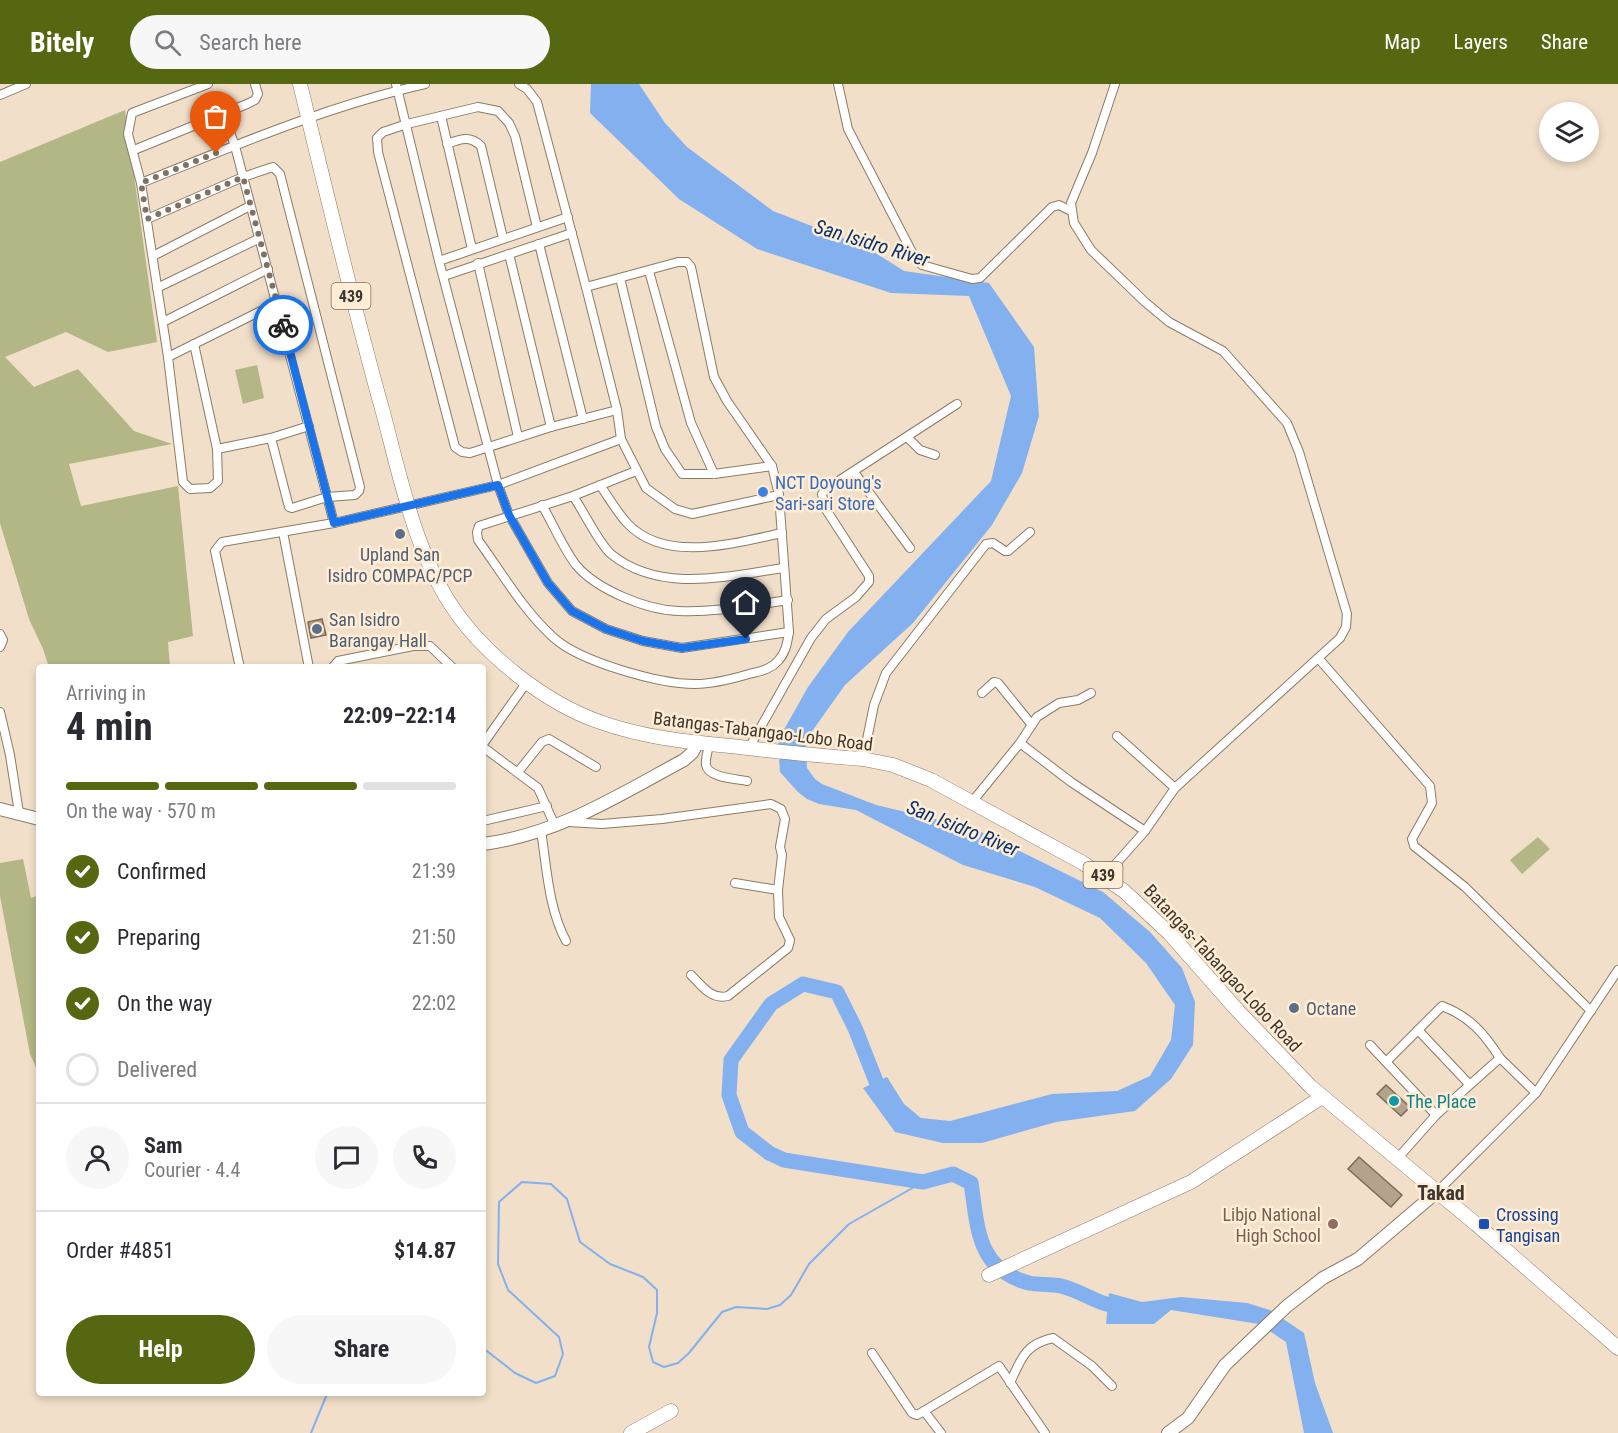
<!DOCTYPE html>
<meta charset="utf-8">
<style>
body{margin:0;font-family:"Roboto Condensed",sans-serif;background:#f7f7f7;color:#2b2b33;height:100vh;display:flex;flex-direction:column;font-size:22px;white-space:nowrap}
*{box-sizing:border-box;margin:0}
p{font-size:20px;color:#7c7c81}
.icon{flex:none;width:33px;height:33px;fill:none;stroke:currentColor;stroke-width:2;stroke-linecap:round;stroke-linejoin:round}
.map{position:relative;flex:1;overflow:hidden}
.sheet{position:absolute;left:36px;top:580px;width:450px;height:732px;display:flex;flex-direction:column;background:#fff;border-radius:6px;box-shadow:0 3px 9px #0003}
.sheet>*{flex:none}
.controls{position:absolute;left:1539px;top:18px;display:grid;gap:12px}
.controls a{display:grid;place-items:center;width:60px;height:60px;border-radius:50%;background:#fff;box-shadow:0 3px 9px #0003;font-size:30px}
.pin{position:absolute;display:grid;place-items:center;width:51px;height:51px;color:#fff;margin:-62px -26px;border-radius:50% 50% 50% 0;rotate:-45deg;box-shadow:0 0 6px #0007}
.pin .icon{rotate:45deg}
.courier{position:absolute;display:grid;place-items:center;width:60px;height:60px;margin:-30px;border:4px solid #1a73e8;border-radius:50%;background:#fff;color:#222;box-shadow:0 2px 8px #0007}
.headline em{font-style:normal;font-weight:700}
.headline div{display:flex;flex-direction:column-reverse}
.headline{display:flex;align-items:center;justify-content:space-between;height:102px;padding:0 30px}
h1{font-size:39px;font-weight:700;line-height:45px}
.bar{display:grid;grid-template-columns:repeat(4,1fr);gap:9px 6px;align-content:center;height:72px;padding:0 30px}
.bar i{height:8px;border-radius:4px;background:#e1e1e2}
.bar .current{background:#566711}
.bar p{grid-column:span 4}
.line{display:flex;align-items:center;gap:15px;padding:0 30px;border-top:2px solid #e1e1e2}
.line div{flex:1}
.round{display:grid;place-items:center;flex:none;width:63px;height:63px;border-radius:32px;background:#f7f7f7}
ol{padding:0 30px;list-style:none}
li{display:flex;align-items:center;gap:18px;height:66px}
li p{margin-inline-start:auto}
li .icon{padding:6px;border-radius:50%;background:#566711;color:#fff;stroke-width:4}
li:last-child{color:#7c7c81}
li i{width:33px;height:33px;border:3px solid #e1e1e2;border-radius:50%}
.button{display:flex;gap:12px;margin-top:auto;padding:12px 30px}
.button a{flex:1;height:69px;border-radius:36px;background:#566711;color:#fff;font-size:24px;font-weight:700;line-height:69px;text-align:center}
.button a+a{background:#f7f7f7;color:#2b2b33}
header{display:flex;align-items:center;gap:36px;box-sizing:border-box;height:84px;padding:0 30px;background:#566711;color:#fff}
header strong{font-size:28px}
nav{display:flex;gap:33px;margin-inline-start:auto;font-size:21px}
.search{width:420px;height:54px;background:#f7f7f7;display:flex;align-items:center;gap:15px;box-sizing:border-box;padding:0 21px;border-radius:33px;color:#7c7c81;font-size:22px}
.map>svg:first-child{display:block}
</style>
<header>
<strong>Bitely</strong>
<div class="search"><svg class="icon" aria-label="search" viewBox="0 0 24 24"><circle cx="10" cy="10" r="6"/><path d="M15 15l6 6"/></svg>Search here</div>
<nav><a>Map</a><a>Layers</a><a>Share</a></nav>
</header>
<div class="map">
<svg width="1618" height="1349" viewBox="0 0 1618 1349">
<rect width="100%" height="100%" fill="#f1dfc9"/>
<g fill="#b2b785">
<polygon points="125,26 157,258 108,268 66,248 5,273 34,303 78,285 134,347 172,360 69,380 81,422 178,402 193,552 168,558 170,583 49,583 43,565 29,535 0,439 0,78"/>
<polygon points="257,281 264,314 243,320 235,286"/>
<polygon points="1538,753 1550,765 1522,790 1510,776"/>
<polygon points="23,775 31,814 39,811 39,990 30,970 0,812 0,779"/>
</g>
<g fill="#83b0ef">
<polygon points="591,0 639,0 665,39 687,63 773,127 866,163 904,187 989,199 1034,263 1039,332 1022,389 992,441 913,539 845,601 830,622 808,653 806,662 807,684 815,695 822,700 876,721 973,744 1103,808 1150,848 1182,884 1195,918 1193,961 1171,995 1135,1027 1056,1038 982,1059 943,1059 895,1048 863,1004 887,993 904,1020 921,1034 950,1037 1052,1010 1117,1007 1150,992 1171,956 1175,921 1146,879 1100,834 1035,803 963,781 856,726 819,720 807,715 798,708 780,688 778,660 781,651 808,603 848,548 991,397 1011,312 969,212 891,209 757,165 679,115 590,29"/>
<polygon points="1109,1209 1142,1218 1181,1213 1247,1219 1270,1226 1304,1249 1315,1299 1333,1349 1304,1349 1286,1258 1259,1240 1171,1226 1154,1240 1106,1240"/>
</g>
<g fill="none" stroke-linecap="round" stroke-linejoin="round">
<g stroke="#83b0ef" stroke-width="2">
<polyline points="483,1264 515,1289 536,1299 555,1292 563,1270 559,1253 508,1206 498,1180 499,1118 522,1098 551,1100 567,1115 580,1158 610,1180 643,1193 657,1206 657,1229 649,1263 653,1278 664,1283 678,1279 689,1269 722,1228 736,1223 767,1225 780,1221 791,1211 809,1180 849,1140 923,1098"/>
<polyline points="311,1349 327,1310"/>
</g>
<path stroke="#83b0ef" stroke-width="15" d="M883,1015L855,944L837,908L803,900L771,920L731,976L729,1011L742,1048L769,1069L784,1076L923,1098L953,1090L971,1099C978,1143 976,1185 1029,1199C1039,1201 1051,1200 1061,1202C1085,1208 1102,1224 1127,1223"/>
</g>
<g fill="#b4a28d" stroke="#7c6b58" stroke-width="1.5">
<polygon points="322,535 326,551 311,554 308,538"/>
<polygon points="1386,1001 1410,1023 1401,1032 1377,1010"/>
<polygon points="1359,1073 1402,1111 1391,1123 1348,1085"/>
</g>
<g fill="none" stroke-linecap="round" stroke-linejoin="round">
<g stroke="#8b7b67" stroke-width="10">
<g id="street">
<polyline points="396,0 439,177 498,401 509,431 548,499 572,527 606,545 643,557 682,564 789,548"/>
<polyline points="519,0 527,5 537,18 586,203 617,326 621,355 646,404 675,425 692,430 779,411"/>
<polyline points="838,0 848,45 914,172 922,181 972,195 980,194 1052,123 1059,121 1071,127"/>
<polyline points="0,11 26,0"/>
<polyline points="223,29 235,62 334,439"/>
<polyline points="441,32 472,165"/>
<path d="M447,60C460,55 470,51 481,62L503,154"/>
<polyline points="134,66 247,20 255,16 258,10 255,0"/>
<path d="M141,99C234,62 327,22 425,0"/>
<polyline points="147,135 243,93 273,83 280,90 360,403 359,407 355,411 327,413 292,424 289,423 271,354"/>
<polyline points="537,143 515,52 509,39 498,27 478,23 407,40 383,48 377,54 378,68 455,363 462,368 470,369 551,343 617,326"/>
<polyline points="539,160 583,335"/>
<polyline points="509,170 551,343"/>
<polyline points="153,172 250,122"/>
<polyline points="439,177 568,133"/>
<polyline points="478,179 518,353"/>
<polyline points="649,187 691,339 714,390"/>
<polyline points="444,192 572,149"/>
<polyline points="620,194 656,343 665,365 682,390 714,390 772,382"/>
<path d="M586,203L678,178H687L691,183L714,293L727,317L772,382L779,411L789,548C787,560 786,568 778,577C770,586 760,587 749,590C732,595 713,600 695,600C659,600 581,578 554,554C523,526 502,489 478,456L477,448L479,442L573,412L636,387"/>
<polyline points="157,204 258,155"/>
<polyline points="163,238 268,185"/>
<polyline points="194,260 217,365 218,397 210,404 190,405 183,398 168,273 141,99 128,50 132,29 208,0"/>
<polyline points="168,273 277,219"/>
<polyline points="907,353 920,366 935,371"/>
<polyline points="217,365 271,354 309,342"/>
<polyline points="854,388 910,464"/>
<path d="M600,401C609,414 617,428 627,439C665,480 735,459 782,449"/>
<path d="M573,412C583,426 599,460 611,470C660,510 728,492 784,484"/>
<path d="M542,421C553,440 563,464 576,481C597,506 647,526 678,527C714,529 752,521 788,516"/>
<polyline points="283,448 309,584"/>
<polyline points="0,550 3,556 0,563"/>
<polyline points="1319,575 1430,702 1432,719 1412,755 1414,762 1465,803 1591,927"/>
<polyline points="240,584 215,467 222,458 334,439 498,401 621,355"/>
<polyline points="332,584 338,577 413,562 430,562 453,584"/>
<polyline points="982,609 994,598 998,599 1032,641"/>
<polyline points="0,628 10,671 19,729"/>
<polyline points="1117,652 1175,704"/>
<polyline points="1020,659 1071,698 1145,747"/>
<polyline points="483,660 527,598"/>
<path d="M709,661C708,667 705,675 706,681C708,694 737,695 747,697"/>
<polyline points="483,663 538,704 555,742"/>
<polyline points="749,664 811,554 826,535 856,513 869,498 869,492 825,424 822,410 826,405 957,320"/>
<polyline points="863,675 874,621 886,589 986,460 993,459 1005,467 1008,467 1030,448"/>
<polyline points="518,688 542,658 549,655 596,683"/>
<polyline points="972,718 1020,659 1037,633 1059,619 1078,616 1091,609"/>
<polyline points="483,737 547,722"/>
<path d="M568,738L602,740L662,735L771,720L781,725L785,735L780,763L782,771L778,806L779,833L790,856L788,864L728,912C711,916 702,902 691,891"/>
<path d="M541,747C547,784 548,823 566,857"/>
<polyline points="1105,792 1145,747 1175,704 1340,554 1346,543 1347,530 1299,368 1287,339 1223,267 1169,238 1145,218 1091,166 1074,139 1071,119 1092,69 1115,0"/>
<polyline points="735,799 778,806"/>
<polyline points="1418,946 1469,1000"/>
<polyline points="1370,961 1436,1031"/>
<path d="M1386,978L1442,922C1469,932 1484,949 1500,974"/>
<polyline points="1397,1075 1436,1031 1500,974 1536,1009 1618,886"/>
<polyline points="1438,1107 1536,1009"/>
<polyline points="872,1269 912,1329 917,1331 924,1327"/>
<path d="M1010,1299C1021,1275 1025,1260 1053,1254L1092,1282L1112,1302"/>
<polyline points="941,1349 924,1327 999,1282 1045,1349"/>
</g>
</g>
<g stroke="#8b7b67" stroke-width="14">
<g id="secondary">
<polyline points="0,725 39,735"/>
<path d="M483,760C559,750 617,712 684,676L692,669L697,660"/>
<polyline points="1168,1349 1188,1334 1225,1281 1287,1222 1323,1194 1358,1175 1438,1107"/>
</g>
</g>
<g stroke="#8b7b67" stroke-width="15">
<g id="primary">
<path d="M300,0C327,111 353,222 384,332C401,397 415,465 451,521C483,570 545,619 600,638C651,656 695,658 748,664C787,669 825,672 863,675L893,681L931,696L1083,779L1124,807L1170,850L1238,927L1311,1003L1476,1140L1618,1264"/>
<polyline points="989,1191 1191,1098 1322,1013"/>
<polyline points="631,1349 671,1327"/>
</g>
</g>
<use href="#street" stroke="#fff" stroke-width="8"/>
<use href="#secondary" stroke="#fff" stroke-width="12"/>
<use href="#primary" stroke="#fff" stroke-width="14"/>
</g>
<g fill="none" stroke-linecap="round" stroke-linejoin="round">
<polyline stroke="#7d7264" stroke-width="6" stroke-dasharray="0 10.8" points="216,69 141,99 147,135 243,93 283,241"/>
<polyline stroke="#1a73e8" stroke-width="8" points="283,241 334,439 498,401 509,431 548,499 572,527 606,545 643,557 682,564 746,555"/>
</g>
<circle fill="#3f7fe0" stroke="#ffedd6" stroke-width="2" cx="763" cy="408" r="6"/>
<g fill="#5c6f8a" stroke="#ffedd6" stroke-width="2">
<circle cx="400" cy="450" r="6"/>
<circle cx="317" cy="545" r="6"/>
<circle cx="1294" cy="924" r="6"/>
</g>
<circle fill="#0f9aa8" stroke="#ffedd6" stroke-width="2" cx="1394" cy="1017" r="6"/>
<circle fill="#8d6e63" stroke="#ffedd6" stroke-width="2" cx="1333" cy="1140" r="6"/>
<rect fill="#1a4fb4" stroke="#ffedd6" stroke-width="2" x="1478" y="1134" width="12" height="12" rx="3"/>
<g text-anchor="middle" dominant-baseline="central" stroke-width="5" stroke-linejoin="round" paint-order="stroke">
<g fill="#ffedd6" stroke="#786e60" stroke-width="1.5">
<rect x="331.5" y="199" width="39" height="26" rx="4.5"/>
<rect x="1083.5" y="778" width="39" height="26" rx="4.5"/>
</g>
<g font-size="16" font-weight="bold" fill="#3e372e">
<text x="351" y="212">439</text>
<text x="1103" y="791">439</text>
</g>
<g font-size="18" fill="#366cbe" stroke="#ffedd6" text-anchor="start">
<text x="775" y="398">NCT Doyoung's<tspan x="775" dy="21">Sari-sari Store</tspan></text>
</g>
<g font-size="18" fill="#4e5e75" stroke="#ffedd6" text-anchor="start">
<text x="400" y="470" text-anchor="middle">Upland San<tspan x="400" dy="21">Isidro COMPAC/PCP</tspan></text>
<text x="329" y="535">San Isidro<tspan x="329" dy="21">Barangay Hall</tspan></text>
<text x="1306" y="924">Octane</text>
</g>
<g font-size="18" fill="#3e372e" stroke="#ffedd6">
<text transform="translate(763 647) rotate(7)">Batangas-Tabangao-Lobo Road</text>
<text transform="translate(1223 884) rotate(47)">Batangas-Tabangao-Lobo Road</text>
</g>
<g font-size="18" fill="#0d838f" stroke="#ffedd6" text-anchor="start">
<text x="1406" y="1017">The Place</text>
</g>
<g font-size="18" fill="#785e54" stroke="#ffedd6" text-anchor="end">
<text x="1321" y="1130">Libjo National<tspan x="1321" dy="21">High School</tspan></text>
</g>
<g font-size="18" fill="#164399" stroke="#ffedd6" text-anchor="start">
<text x="1496" y="1130">Crossing<tspan x="1496" dy="21">Tangisan</tspan></text>
</g>
<g font-size="20" font-style="italic" fill="#0a356d" stroke="#ffedd6">
<text transform="translate(872 159) rotate(17)">San Isidro River</text>
<text transform="translate(963 744) rotate(22)">San Isidro River</text>
</g>
<g font-size="20" font-weight="bold" fill="#3e372e" stroke="#ffedd6">
<text x="1441" y="1109">Takad</text>
</g>
</g>
</svg>
<div class="controls">
<a><svg class="icon" aria-label="layers" viewBox="0 0 24 24"><path d="M12 4l9 5-9 5-9-5zM3 14l9 5 9-5"/></svg></a>
</div>
<div class="pin" style="left:216px;top:69px;background:#ea580c"><svg class="icon" aria-label="bag" viewBox="0 0 24 24"><path d="M5 8h14l-1 12H6zM9 8a3 3 0 0 1 6 0"/></svg></div>
<div class="pin" style="left:746px;top:555px;background:#1f2937"><svg class="icon" aria-label="home" viewBox="0 0 24 24"><path d="M3 11l9-7 9 7M6 9v11h12V9"/></svg></div>
<div class="courier" style="left:283px;top:241px"><svg class="icon" aria-label="bike" viewBox="0 0 24 24"><circle cx="6" cy="16" r="4"/><circle cx="18" cy="16" r="4"/><path d="M6 16l4-8h5l3 8M10 8l3 8H6M13 5h3"/></svg></div>
<section class="sheet">
<div class="headline"><div><h1>4 min</h1><p>Arriving in</p></div><em>22:09–22:14</em></div>
<div class="bar"><i class="current"></i><i class="current"></i><i class="current"></i><i></i><p>On the way · 570 m</p></div>
<ol>
<li><svg class="icon" aria-label="check" viewBox="0 0 24 24"><path d="M5 12l5 5 9-10"/></svg>Confirmed<p>21:39</p></li>
<li><svg class="icon" aria-label="check" viewBox="0 0 24 24"><path d="M5 12l5 5 9-10"/></svg>Preparing<p>21:50</p></li>
<li><svg class="icon" aria-label="check" viewBox="0 0 24 24"><path d="M5 12l5 5 9-10"/></svg>On the way<p>22:02</p></li>
<li><i></i>Delivered</li>
</ol>
<div class="line" style="height:108px"><a class="round"><svg class="icon" aria-label="person" viewBox="0 0 24 24"><circle cx="12" cy="8" r="4"/><path d="M4 21q1-7 8-7t8 7"/></svg></a><div><b>Sam</b><p>Courier · 4.4</p></div><a class="round"><svg class="icon" aria-label="chat" viewBox="0 0 24 24"><path d="M4 5h16v11H9l-5 4z"/></svg></a><a class="round"><svg class="icon" aria-label="phone" viewBox="0 0 24 24"><path d="M5 4h4l2 5-3 2q2 4 5 5l2-3 5 2v4C11 20 4 13 5 4z"/></svg></a></div>
<div class="line" style="height:78px"><div>Order #4851</div><b>$14.87</b></div>
<div class="button"><a>Help</a><a>Share</a></div>
</section>
</div>
